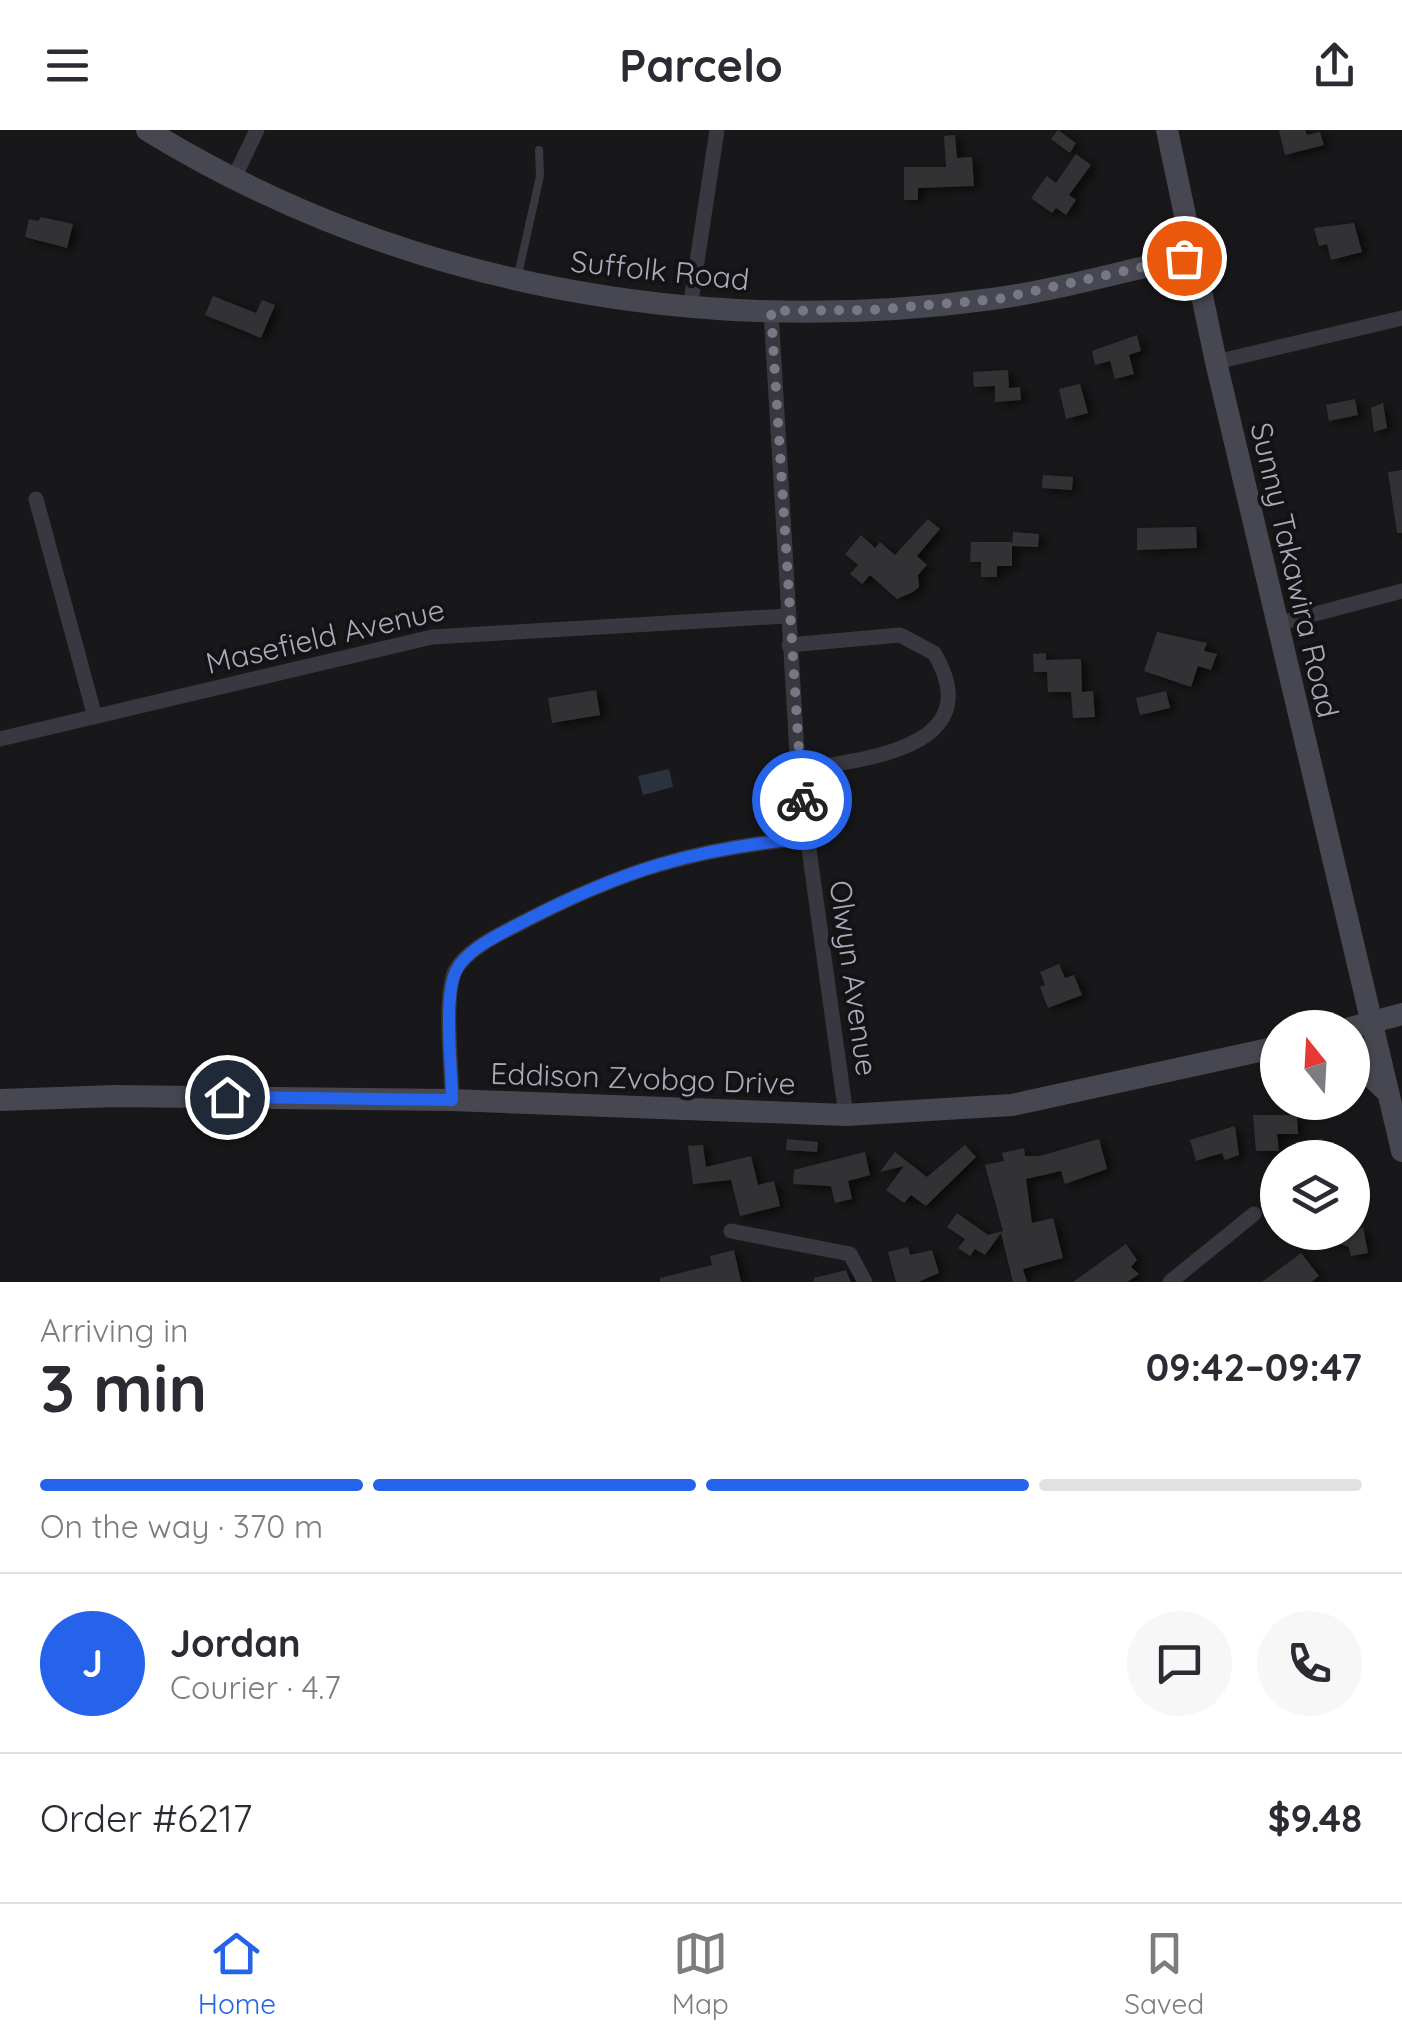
<!DOCTYPE html>
<meta charset="utf-8">
<style>
body{margin:0;font-family:Quicksand,sans-serif;background:#f7f7f7;color:#2b2b33;height:100vh;display:flex;flex-direction:column;font-size:38px;white-space:nowrap}
*{box-sizing:border-box;margin:0}
p{font-size:32px;color:#7c7c81}
.icon{flex:none;width:55px;height:55px;fill:none;stroke:currentColor;stroke-width:2;stroke-linecap:round;stroke-linejoin:round}
.map{position:relative;height:1152px;overflow:hidden}
.drawer{display:flex;flex-direction:column;background:#fff;flex:1}
.drawer>*{flex:none}
.needle{width:65px;rotate:342deg}
.fabs{position:absolute;left:1260px;top:880px;display:grid;gap:20px}
.fabs a{display:grid;place-items:center;width:110px;height:110px;border-radius:50%;background:#fff;box-shadow:0 2px 8px #0004;font-size:50px}
.pin{position:absolute;display:grid;place-items:center;width:85px;height:85px;color:#fff;margin:-42px;border:5px solid #fff;border-radius:50%;box-shadow:0 2px 10px #0007}
.courier{position:absolute;display:grid;place-items:center;width:100px;height:100px;margin:-50px;border:8px solid #2563eb;border-radius:50%;background:#fff;color:#222;box-shadow:0 2px 12px #0007}
.headline em{font-style:normal;font-weight:800}
.headline div{display:flex;flex-direction:column-reverse}
.headline{display:flex;align-items:center;justify-content:space-between;height:170px;padding:0 40px}
h1{font-size:65px;font-weight:800;line-height:75px}
.bar{display:grid;grid-template-columns:repeat(4,1fr);gap:15px 10px;align-content:center;height:120px;padding:0 40px}
.bar i{height:12px;border-radius:8px;background:#e1e1e2}
.bar .active{background:#2563eb}
.bar p{grid-column:span 4}
.line{display:flex;align-items:center;gap:25px;padding:0 40px;border-top:2px solid #e1e1e2}
.line div{flex:1}
.round{display:grid;place-items:center;flex:none;width:105px;height:105px;border-radius:52px;background:#f7f7f7}
header{display:flex;justify-content:space-between;align-items:center;height:130px;padding:0 40px;background:#fff;font-size:45px;font-weight:800}
.tabs{display:flex;justify-content:space-around;align-items:center;height:140px;border-top:2px solid #e1e1e2;background:#fff;font-size:28px;color:#7c7c81}
.tabs a{display:grid;justify-items:center;gap:5px}
.tabs .active{color:#2563eb}
.map>svg:first-child{display:block}
</style>
<header><svg class="icon" aria-label="menu" viewBox="0 0 24 24"><path d="M4 6h16M4 12h16M4 18h16"/></svg>Parcelo<svg class="icon" aria-label="share" viewBox="0 0 24 24"><path d="M12 15V3M7 8l5-5 5 5M5 13v7h14v-7"/></svg></header>
<div class="map">
<svg width="1402" height="1152" viewBox="0 0 1402 1152">
<defs>
<filter id="shadow"><feDropShadow dx="5.5" dy="3" stdDeviation="5" flood-color="#0009"/></filter>
</defs>
<rect width="100%" height="100%" fill="#18181a"/>
<polygon fill="#2c3340" points="669,639 673,657 643,665 638,646"/>
<g fill="#333336" filter="url(#shadow)">
<polygon points="1058,0 1076,13 1070,23 1051,9"/>
<polygon points="1279,0 1305,0 1307,5 1320,2 1324,15 1285,25"/>
<polygon points="955,5 957,28 972,27 974,56 918,58 918,70 904,70 904,37 946,37 944,6"/>
<polygon points="1076,24 1091,35 1069,65 1076,70 1066,85 1056,78 1052,83 1031,68 1047,46 1056,53"/>
<polygon points="41,87 73,94 67,118 25,107 29,89 38,91"/>
<polygon points="1354,93 1362,122 1331,130 1327,114 1319,116 1314,98"/>
<polygon points="213,166 256,183 262,170 275,175 261,208 205,185"/>
<polygon points="1137,205 1141,221 1129,225 1134,244 1115,249 1110,231 1095,235 1092,221"/>
<polygon points="1008,240 1009,258 1020,257 1021,270 995,272 995,256 974,257 973,242"/>
<polygon points="1080,254 1088,283 1066,289 1059,259"/>
<polygon points="1355,269 1358,285 1329,291 1326,275"/>
<polygon points="1383,273 1387,298 1374,302 1371,278"/>
<polygon points="1402,340 1402,403 1397,403 1388,342"/>
<polygon points="1043,345 1073,347 1072,360 1042,358"/>
<polygon points="928,389 940,399 917,426 927,435 918,445 919,457 913,462 897,469 870,445 862,454 850,444 858,435 845,424 861,405 875,418 880,412 895,425"/>
<polygon points="1196,397 1197,418 1137,420 1137,398"/>
<polygon points="1013,402 1039,404 1038,417 1012,416"/>
<polygon points="971,412 1012,412 1012,436 997,436 997,447 981,447 981,432 970,432"/>
<polygon points="1157,502 1207,513 1204,521 1217,524 1211,540 1198,536 1191,557 1144,541"/>
<polygon points="1046,523 1046,530 1081,529 1082,562 1093,561 1095,587 1073,588 1071,562 1048,562 1047,542 1034,542 1033,524"/>
<polygon points="596,560 600,585 552,593 548,568"/>
<polygon points="1166,561 1170,578 1140,585 1136,568"/>
<polygon points="1059,834 1065,848 1074,845 1082,865 1048,878 1040,857 1045,855 1040,842"/>
<polygon points="1253,985 1297,985 1298,1004 1277,1004 1279,1021 1256,1021"/>
<polygon points="1235,996 1239,1025 1225,1030 1222,1023 1196,1031 1190,1010"/>
<polygon points="1322,1008 1326,1028 1307,1028 1304,1013"/>
<polygon points="787,1009 818,1012 817,1022 786,1020"/>
<polygon points="1099,1009 1107,1039 1065,1054 1061,1041 1026,1049 1032,1093 1053,1088 1063,1128 1023,1139 1027,1152 1013,1152 1001,1103 985,1125 975,1119 970,1126 958,1118 965,1109 947,1097 957,1083 988,1105 1003,1101 985,1035 1004,1031 1002,1023 1024,1018 1025,1026 1040,1026"/>
<polygon points="703,1015 706,1037 751,1026 758,1055 774,1051 780,1076 740,1086 731,1050 693,1054 688,1016"/>
<polygon points="965,1015 976,1027 926,1076 911,1065 904,1073 886,1060 904,1036 880,1042 895,1022 927,1047"/>
<polygon points="865,1022 870,1045 848,1051 852,1069 835,1073 831,1056 793,1054 794,1040"/>
<polygon points="1363,1097 1368,1123 1351,1126 1349,1117 1313,1105 1352,1102"/>
<polygon points="1126,1114 1137,1130 1131,1137 1139,1144 1127,1152 1073,1152"/>
<polygon points="908,1117 910,1125 932,1120 939,1143 918,1152 896,1152 888,1122"/>
<polygon points="734,1120 741,1152 660,1152 660,1148 712,1135 710,1126"/>
<polygon points="1301,1123 1319,1146 1311,1152 1262,1152"/>
<polygon points="846,1140 851,1152 814,1152 814,1148"/>
</g>
<g fill="none" stroke-linecap="round" stroke-linejoin="round">
<polyline stroke="#393840" stroke-width="8" points="518,145 540,46 539,20"/>
<g stroke="#393840" stroke-width="15">
<polyline points="234,48 257,0"/>
<polyline points="690,178 717,0"/>
<polyline points="771,181 798,640 846,985"/>
<polyline points="1216,232 1402,188"/>
<polyline points="36,369 95,587"/>
<polyline points="1277,494 1402,461"/>
<path d="M789,515L900,505L934,523C992,620 858,630 798,640"/>
<polyline points="0,609 432,507 787,486"/>
<path d="M452,970C452,938 443,869 455,841C466,819 502,803 523,792C623,740 693,719 806,708"/>
<polyline points="731,1101 850,1124 865,1152"/>
<polyline points="1170,1152 1254,1084"/>
</g>
<g stroke="#464750" stroke-width="22">
<path d="M147,0C400,155 700,209 992,169C1059,160 1127,140 1193,126"/>
<polyline points="1167,0 1216,232 1402,1021"/>
<polyline points="1350,898 1402,884"/>
<polyline points="1352,928 1384,959"/>
<polyline points="0,970 115,966 452,970 846,985 1012,975 1278,917"/>
</g>
</g>
<g fill="none" stroke-linecap="round" stroke-linejoin="round">
<polyline stroke="#767883" stroke-width="10" stroke-dasharray="0 18" points="802,670 771,181 872,180 998,169 1184,128"/>
<path stroke="#2563eb" stroke-width="12" d="M227,967L452,970C452,938 443,868 456,841C466,819 502,803 523,792C623,740 693,719 806,708L802,670"/>
</g>
<g text-anchor="middle" dominant-baseline="central" stroke-width="8" stroke-linejoin="round" paint-order="stroke">
<g font-size="30" fill="#a9abbb" stroke="#131315">
<text transform="translate(660 140) rotate(6)">Suffolk Road</text>
<text transform="translate(1295 440) rotate(77)">Sunny Takawira Road</text>
<text transform="translate(325 506) rotate(-13)">Masefield Avenue</text>
<text transform="translate(854 848) rotate(82)">Olwyn Avenue</text>
<text transform="translate(643 948) rotate(2)">Eddison Zvobgo Drive</text>
</g>
</g>
</svg>
<div class="fabs">
<a><svg class="needle" viewBox="-14 -14 28 28"><path d="M0-13l5 13h-10z" fill="#e53935"/><path d="M0 13l5-13h-10z" fill="#7c7c81"/></svg></a>
<a><svg class="icon" aria-label="layers" viewBox="0 0 24 24"><path d="M12 4l9 5-9 5-9-5zM3 14l9 5 9-5"/></svg></a>
</div>
<div class="pin" style="left:1184px;top:128px;background:#ea580c"><svg class="icon" aria-label="bag" viewBox="0 0 24 24"><path d="M5 8h14l-1 12H6zM9 8a3 3 0 0 1 6 0"/></svg></div>
<div class="pin" style="left:227px;top:967px;background:#1f2937"><svg class="icon" aria-label="home" viewBox="0 0 24 24"><path d="M3 11l9-7 9 7M6 9v11h12V9"/></svg></div>
<div class="courier" style="left:802px;top:670px"><svg class="icon" aria-label="bike" viewBox="0 0 24 24"><circle cx="6" cy="16" r="4"/><circle cx="18" cy="16" r="4"/><path d="M6 16l4-8h5l3 8M10 8l3 8H6M13 5h3"/></svg></div>
</div>
<section class="drawer">
<div class="headline"><div><h1>3 min</h1><p>Arriving in</p></div><em>09:42–09:47</em></div>
<div class="bar"><i class="active"></i><i class="active"></i><i class="active"></i><i></i><p>On the way · 370 m</p></div>
<div class="line" style="height:180px"><b class="round" style="background:#2563eb;color:#fff">J</b><div><b>Jordan</b><p>Courier · 4.7</p></div><a class="round"><svg class="icon" aria-label="chat" viewBox="0 0 24 24"><path d="M4 5h16v11H9l-5 4z"/></svg></a><a class="round"><svg class="icon" aria-label="phone" viewBox="0 0 24 24"><path d="M5 4h4l2 5-3 2q2 4 5 5l2-3 5 2v4C11 20 4 13 5 4z"/></svg></a></div>
<div class="line" style="height:130px"><div>Order #6217</div><b>$9.48</b></div>
</section>
<nav class="tabs">
<a class="active"><svg class="icon" aria-label="home" viewBox="0 0 24 24"><path d="M3 11l9-7 9 7M6 9v11h12V9"/></svg>Home</a>
<a><svg class="icon" aria-label="map" viewBox="0 0 24 24"><path d="M3 6l6-2 6 2 6-2v14l-6 2-6-2-6 2zM9 4v14M15 6v14"/></svg>Map</a>
<a><svg class="icon" aria-label="saved" viewBox="0 0 24 24"><path d="M7 4h10v16l-5-4-5 4z"/></svg>Saved</a>
</nav>
